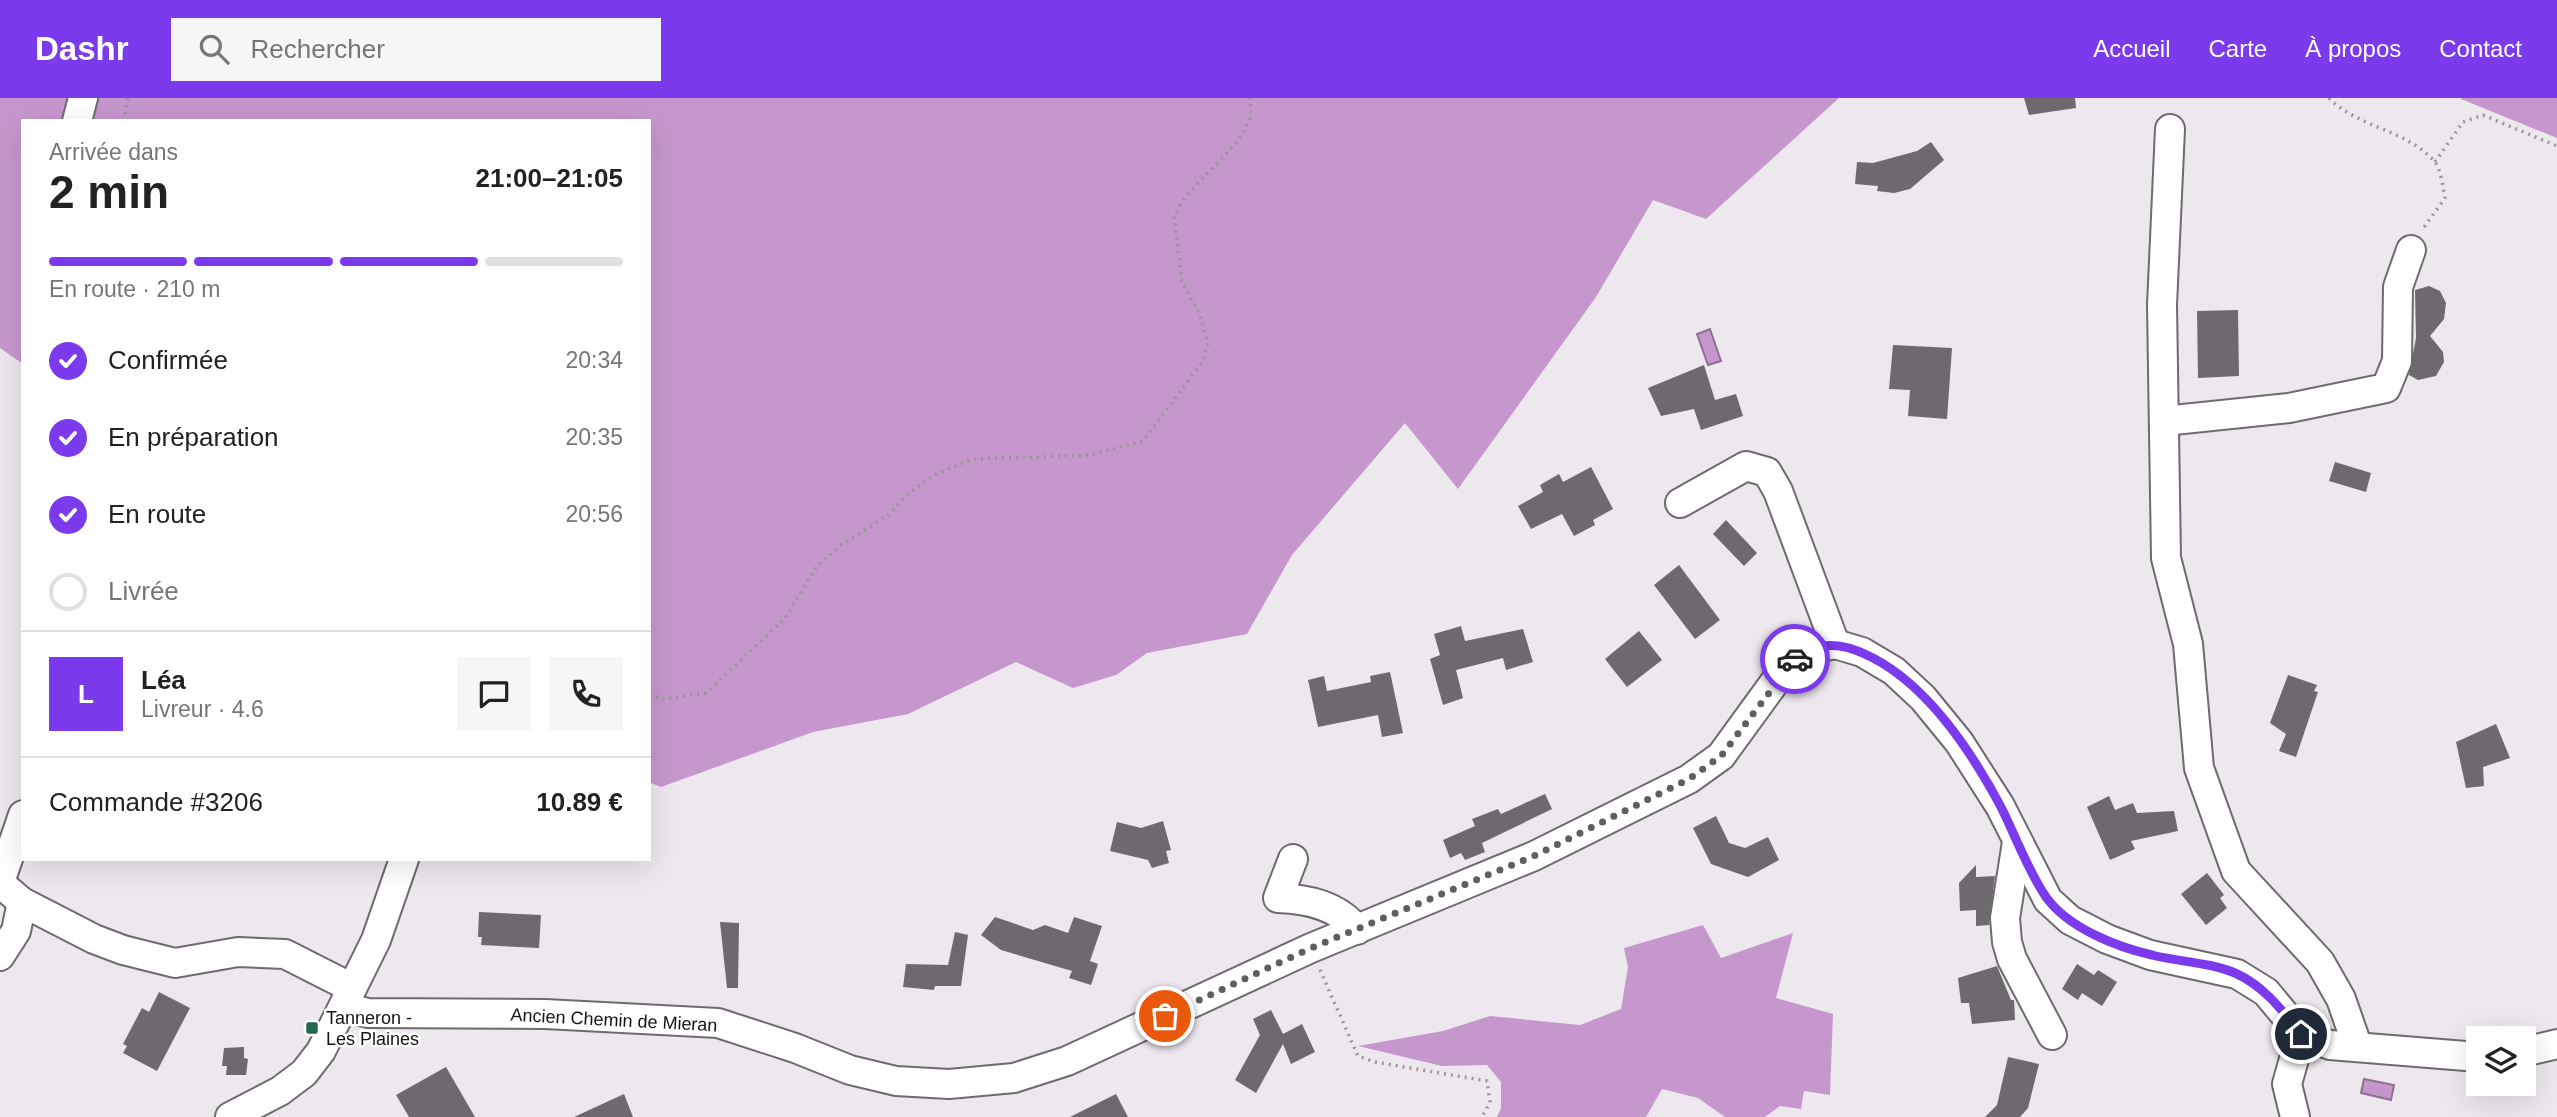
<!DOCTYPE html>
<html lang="fr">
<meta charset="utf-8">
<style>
body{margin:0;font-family:Helvetica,sans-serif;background:#f6f6f6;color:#222;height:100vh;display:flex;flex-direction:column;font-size:26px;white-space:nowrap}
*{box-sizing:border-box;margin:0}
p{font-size:23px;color:#767676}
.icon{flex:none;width:38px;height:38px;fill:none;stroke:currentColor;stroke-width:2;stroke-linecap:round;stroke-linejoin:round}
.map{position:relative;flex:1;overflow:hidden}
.side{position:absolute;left:21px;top:21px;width:630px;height:742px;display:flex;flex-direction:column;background:#fff;border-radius:0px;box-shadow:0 7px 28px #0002}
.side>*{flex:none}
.buttons{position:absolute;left:2466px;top:928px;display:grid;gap:14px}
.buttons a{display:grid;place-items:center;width:70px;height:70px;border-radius:0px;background:#fff;box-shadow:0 7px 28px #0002;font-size:35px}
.pin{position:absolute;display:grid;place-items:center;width:60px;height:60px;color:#fff;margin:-30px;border:4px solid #fff;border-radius:50%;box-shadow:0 2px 7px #0007}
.courier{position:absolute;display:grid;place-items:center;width:70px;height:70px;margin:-35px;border:5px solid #7c3aed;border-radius:50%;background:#fff;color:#222;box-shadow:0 2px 9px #0007}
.overview em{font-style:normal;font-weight:600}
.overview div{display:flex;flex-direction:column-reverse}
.overview{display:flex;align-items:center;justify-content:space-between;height:119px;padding:0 28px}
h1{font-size:46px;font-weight:600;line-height:52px}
.bar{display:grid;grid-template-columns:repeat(4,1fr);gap:10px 7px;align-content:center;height:84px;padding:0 28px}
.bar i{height:9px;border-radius:5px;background:#e0e0e0}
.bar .current{background:#7c3aed}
.bar p{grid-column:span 4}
.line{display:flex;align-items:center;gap:18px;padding:0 28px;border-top:2px solid #e0e0e0}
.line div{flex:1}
.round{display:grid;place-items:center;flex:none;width:74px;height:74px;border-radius:0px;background:#f6f6f6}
ol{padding:0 28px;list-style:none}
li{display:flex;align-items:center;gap:21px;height:77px}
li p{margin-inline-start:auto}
li .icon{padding:7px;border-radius:50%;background:#7c3aed;color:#fff;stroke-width:4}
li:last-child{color:#767676}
li i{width:38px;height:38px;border:4px solid #e0e0e0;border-radius:50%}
header{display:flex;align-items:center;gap:42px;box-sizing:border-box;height:98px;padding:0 35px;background:#7c3aed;color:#fff}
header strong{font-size:33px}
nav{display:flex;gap:38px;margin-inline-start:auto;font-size:24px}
.search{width:490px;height:63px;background:#f6f6f6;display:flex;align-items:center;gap:18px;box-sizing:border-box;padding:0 24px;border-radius:0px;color:#767676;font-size:26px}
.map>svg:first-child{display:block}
</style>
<header>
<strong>Dashr</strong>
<div class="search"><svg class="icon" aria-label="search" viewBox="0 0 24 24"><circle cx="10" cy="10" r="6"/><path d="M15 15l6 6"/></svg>Rechercher</div>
<nav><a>Accueil</a><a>Carte</a><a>À propos</a><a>Contact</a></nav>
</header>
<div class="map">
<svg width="2557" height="1019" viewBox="0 0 2557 1019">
<rect width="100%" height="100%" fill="#ede8ee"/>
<g fill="#c697cd">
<polygon points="0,0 1839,0 1706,121 1653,102 1596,199 1458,391 1405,325 1292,457 1247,536 1147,555 1116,577 1073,590 1016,564 908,616 813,634 661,689 649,684 649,23 23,23 23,266 0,250"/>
<polygon points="2461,0 2557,0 2557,40 2461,1"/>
<polygon points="1703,827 1721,860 1793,835 1776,900 1833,916 1830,997 1804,993 1801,1011 1780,1008 1765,1019 1725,1019 1698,1000 1662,991 1646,1019 1497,1019 1501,1010 1501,984 1487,967 1442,968 1358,948 1443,933 1490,918 1580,927 1621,911 1628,869 1624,850"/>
</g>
<g fill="#c496cb" stroke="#906f94" stroke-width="2">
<polygon points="1710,231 1721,263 1708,267 1697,236"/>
<polygon points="2364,981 2394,987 2391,1002 2361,995"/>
</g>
<g fill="#6d696e">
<polygon points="2024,0 2075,0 2076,10 2029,17"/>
<polygon points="1931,44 1944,62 1910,91 1894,95 1877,93 1878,88 1855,86 1857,64 1873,65 1917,53"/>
<polygon points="2429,188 2440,193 2446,205 2444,221 2430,238 2443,254 2444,264 2436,278 2418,282 2409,277 2416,240 2415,192"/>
<polygon points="2238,212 2239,278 2198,280 2197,213"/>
<polygon points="1893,247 1952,250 1947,321 1908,318 1910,292 1889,291"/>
<polygon points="1704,267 1715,302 1736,296 1743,318 1701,332 1694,311 1661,318 1648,290"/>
<polygon points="2335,364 2371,375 2366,394 2329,383"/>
<polygon points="1591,369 1613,411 1593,422 1595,427 1574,438 1562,416 1531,431 1518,408 1543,394 1540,387 1559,376 1563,384"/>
<polygon points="1726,422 1757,455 1744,468 1713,436"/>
<polygon points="1679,467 1720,522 1695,541 1654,487"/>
<polygon points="1461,528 1465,543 1523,531 1533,564 1506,572 1503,560 1456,572 1463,600 1443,607 1430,561 1440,557 1434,536"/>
<polygon points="1639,533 1662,562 1627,589 1605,561"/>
<polygon points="1390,574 1403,635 1382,639 1378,617 1318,629 1308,582 1324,578 1327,593 1371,584 1370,578"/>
<polygon points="2288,577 2317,587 2314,593 2318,594 2296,659 2279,653 2286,636 2270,625"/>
<polygon points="2496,626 2510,660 2483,669 2484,688 2466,690 2456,644"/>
<polygon points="1545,696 1552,711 1482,745 1485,754 1465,762 1461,755 1450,760 1443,742 1475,728 1472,721 1498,711 1501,716"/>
<polygon points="2109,698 2115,712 2133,705 2137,715 2174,713 2178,733 2131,743 2135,751 2110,762 2087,709"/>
<polygon points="1716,718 1729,745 1745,750 1768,739 1779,762 1748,779 1711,766 1693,730"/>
<polygon points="1163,723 1171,752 1166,753 1169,765 1152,770 1148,762 1110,753 1117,724 1141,730"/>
<polygon points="1976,767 1976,779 1995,778 1989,827 1976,828 1976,812 1960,813 1959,785"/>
<polygon points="2207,775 2224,797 2220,800 2227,810 2206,827 2181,796"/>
<polygon points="479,814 541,817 539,850 481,847 482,839 478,839"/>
<polygon points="995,819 1033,832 1045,827 1068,835 1074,819 1102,828 1090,863 1098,866 1091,887 1069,880 1072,873 1001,852 981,837"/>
<polygon points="720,824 739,825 738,890 727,890"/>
<polygon points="955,834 968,837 961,888 935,888 934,892 903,889 906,866 948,867"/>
<polygon points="2077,866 2094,877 2098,872 2117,884 2102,908 2082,895 2078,902 2062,891"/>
<polygon points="1997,868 2011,902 2014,902 2015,922 1972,926 1969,905 1961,905 1958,880"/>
<polygon points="159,894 190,910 157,973 123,955 127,948 123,946 142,910 149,914"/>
<polygon points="1271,912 1283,936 1302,926 1315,954 1291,966 1283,946 1256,995 1235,982 1260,937 1253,921"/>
<polygon points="244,949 244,960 248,961 246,977 226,977 227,968 222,968 224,950"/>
<polygon points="2008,959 2039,966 2028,1010 2020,1019 1985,1019 1997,1007"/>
<polygon points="446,969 475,1019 409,1019 396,997"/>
<polygon points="624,996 633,1019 574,1019"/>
<polygon points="1116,996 1128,1019 1070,1019"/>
</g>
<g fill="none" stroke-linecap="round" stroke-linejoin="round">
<g stroke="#6e6a6f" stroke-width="32">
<g id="minor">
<polyline points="77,23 83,0"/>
<polyline points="2170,31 2162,207 2166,460 2188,546 2199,670 2236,773 2320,864 2341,901 2357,947"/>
<polyline points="2164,323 2289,310 2386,290 2397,263 2398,189 2411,152"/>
<polyline points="1680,405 1746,368 1767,374 1778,393 1835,546"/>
<polyline points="2017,744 2005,820 2007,844 2012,861 2052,937"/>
<path d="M1293,761L1278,800C1307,801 1338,807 1357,832"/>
<polyline points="0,784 23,717"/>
<polyline points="0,785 22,804 94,841 123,852 175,865 238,854 285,856 352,890"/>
<polyline points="0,858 16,833 22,804"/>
<polyline points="344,909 368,915 545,916 718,925 795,950 850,972 896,983 949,986 1014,980 1067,963 1311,850 1534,758 1689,681 1721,658 1785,570 1803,553 1835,546 1862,554 1894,573 1923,600 1959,644 2000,708 2048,802 2070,822 2107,841 2150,857 2237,876 2266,894 2301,936"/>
<polyline points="2301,936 2330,947 2478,959"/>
<polyline points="2524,954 2557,946"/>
<polyline points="230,1019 280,993 304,975 321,953 376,842 404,761"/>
<polyline points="2295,1019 2287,986 2301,936"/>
</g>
</g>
<g stroke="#999599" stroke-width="3.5" stroke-dasharray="2 5" stroke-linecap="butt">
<path d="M2329,0C2357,29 2407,32 2434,63C2441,70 2443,90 2445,100L2422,132"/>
<polyline points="124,23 128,0"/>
<polyline points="2435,64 2463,24 2483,17 2557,48"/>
<polyline points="649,597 664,601 706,595 785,520 817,468 841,447 887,418 909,395 934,377 973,361 1090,357 1143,343 1203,263 1208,244 1199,215 1182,183 1174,118 1185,99 1239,42 1251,19 1250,0"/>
<polyline points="1320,872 1358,958 1375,964 1487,983 1490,1004 1482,1019"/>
</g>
<use href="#minor" stroke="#fff" stroke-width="28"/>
</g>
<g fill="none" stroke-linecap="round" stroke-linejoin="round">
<polyline stroke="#615e61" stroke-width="7" stroke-dasharray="0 12.6" points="1165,918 1311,850 1534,758 1689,681 1721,658 1795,561"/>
<path stroke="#7c3aed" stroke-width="9" d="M1795,561C1809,547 1831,545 1849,550C1917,571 1969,649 2001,709C2016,739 2027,771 2046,799C2068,830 2117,849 2152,857C2179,864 2209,864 2235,875C2264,888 2282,912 2301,936"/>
</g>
<rect fill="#256554" stroke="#fff" stroke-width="2.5" x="305" y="923" width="14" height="14" rx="3.5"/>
<g text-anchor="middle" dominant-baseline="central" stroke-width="5" stroke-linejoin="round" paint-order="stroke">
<g font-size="18" fill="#151315" stroke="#fff" text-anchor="start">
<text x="326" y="920">Tanneron -<tspan x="326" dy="21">Les Plaines</tspan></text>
</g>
<g font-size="18" fill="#151315" stroke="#fff">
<text transform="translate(614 922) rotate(3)">Ancien Chemin de Mieran</text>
</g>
</g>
</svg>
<div class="buttons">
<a><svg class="icon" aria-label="layers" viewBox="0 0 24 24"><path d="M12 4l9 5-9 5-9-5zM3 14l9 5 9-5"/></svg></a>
</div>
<div class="pin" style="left:1165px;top:918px;background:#ea580c"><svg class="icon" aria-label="bag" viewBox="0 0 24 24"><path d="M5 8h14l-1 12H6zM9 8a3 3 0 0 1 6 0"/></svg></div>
<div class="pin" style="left:2301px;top:936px;background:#1f2937"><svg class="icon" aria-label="home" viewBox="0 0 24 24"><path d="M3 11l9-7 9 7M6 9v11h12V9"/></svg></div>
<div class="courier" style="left:1795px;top:561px"><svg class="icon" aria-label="car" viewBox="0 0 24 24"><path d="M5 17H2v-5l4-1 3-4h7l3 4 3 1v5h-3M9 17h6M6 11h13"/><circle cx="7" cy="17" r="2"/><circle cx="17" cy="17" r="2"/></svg></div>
<section class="side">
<div class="overview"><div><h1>2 min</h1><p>Arrivée dans</p></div><em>21:00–21:05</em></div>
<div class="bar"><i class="current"></i><i class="current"></i><i class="current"></i><i></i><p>En route · 210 m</p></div>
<ol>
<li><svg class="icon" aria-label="check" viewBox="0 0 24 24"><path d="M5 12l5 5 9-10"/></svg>Confirmée<p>20:34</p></li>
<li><svg class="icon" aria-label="check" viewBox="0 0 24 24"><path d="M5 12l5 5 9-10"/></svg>En préparation<p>20:35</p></li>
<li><svg class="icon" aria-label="check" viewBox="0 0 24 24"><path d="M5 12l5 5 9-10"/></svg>En route<p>20:56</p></li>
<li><i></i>Livrée</li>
</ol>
<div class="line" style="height:126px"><b class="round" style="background:#7c3aed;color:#fff">L</b><div><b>Léa</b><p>Livreur · 4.6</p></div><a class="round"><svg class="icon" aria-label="chat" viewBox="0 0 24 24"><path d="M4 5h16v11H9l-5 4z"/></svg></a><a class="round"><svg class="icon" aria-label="phone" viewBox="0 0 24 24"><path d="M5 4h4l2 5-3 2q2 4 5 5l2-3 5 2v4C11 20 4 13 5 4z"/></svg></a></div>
<div class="line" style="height:91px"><div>Commande #3206</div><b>10.89 €</b></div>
</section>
</div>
